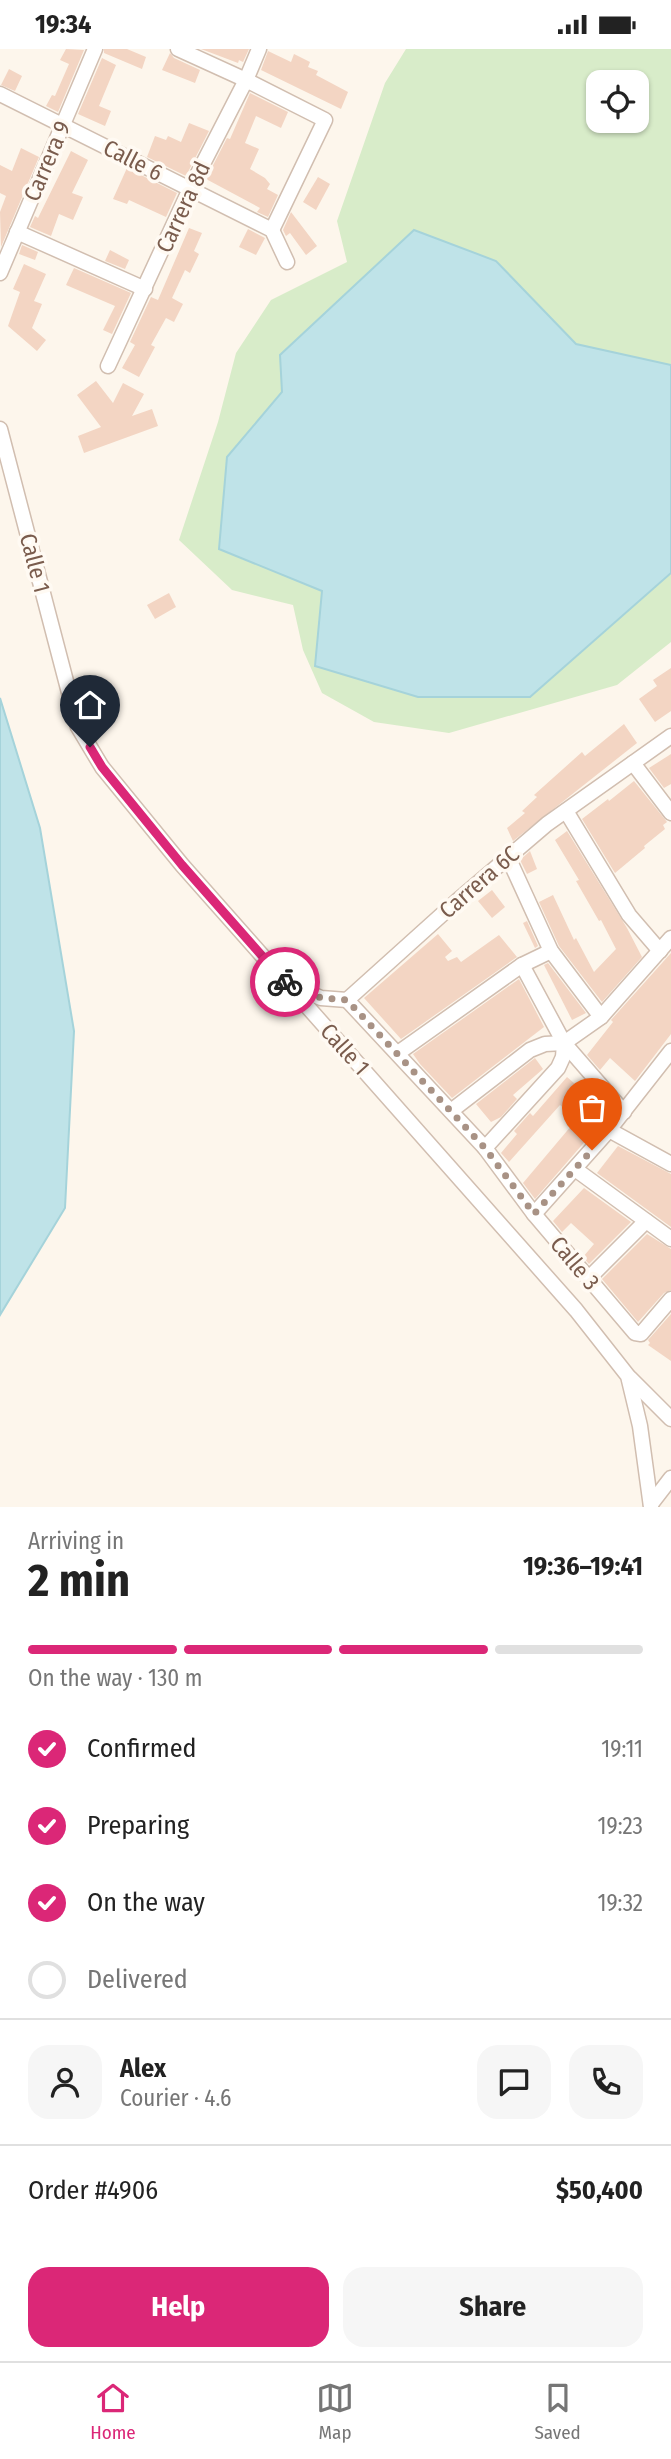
<!DOCTYPE html>
<meta charset="utf-8">
<style>
body{margin:0;font-family:"Fira Sans Condensed",sans-serif;background:#f6f6f6;color:#222;height:100vh;display:flex;flex-direction:column;font-size:26px;white-space:nowrap}
*{box-sizing:border-box;margin:0}
p{font-size:23px;color:#767676}
.icon{flex:none;width:38px;height:38px;fill:none;stroke:currentColor;stroke-width:2;stroke-linecap:round;stroke-linejoin:round}
.map{position:relative;height:1458px;overflow:hidden}
.details{display:flex;flex-direction:column;background:#fff;flex:1}
.details>*{flex:none}
.tools{position:absolute;left:586px;top:21px;display:grid;gap:14px}
.tools a{display:grid;place-items:center;width:63px;height:63px;border-radius:14px;background:#fff;box-shadow:0 2px 5px #0004;font-size:35px}
.pin{position:absolute;display:grid;place-items:center;width:60px;height:60px;color:#fff;margin:-72px -30px;border-radius:50% 50% 50% 0;rotate:-45deg;box-shadow:0 0 7px #0007}
.pin .icon{rotate:45deg}
.courier{position:absolute;display:grid;place-items:center;width:70px;height:70px;margin:-35px;border:5px solid #db2777;border-radius:50%;background:#fff;color:#222;box-shadow:0 2px 9px #0007}
.headline em{font-style:normal;font-weight:700}
.headline div{display:flex;flex-direction:column-reverse}
.headline{display:flex;align-items:center;justify-content:space-between;height:119px;padding:0 28px}
h1{font-size:46px;font-weight:700;line-height:52px}
.bar{display:grid;grid-template-columns:repeat(4,1fr);gap:10px 7px;align-content:center;height:84px;padding:0 28px}
.bar i{height:9px;border-radius:5px;background:#e0e0e0}
.bar .on{background:#db2777}
.bar p{grid-column:span 4}
.line{display:flex;align-items:center;gap:18px;padding:0 28px;border-top:2px solid #e0e0e0}
.line div{flex:1}
.round{display:grid;place-items:center;flex:none;width:74px;height:74px;border-radius:21px;background:#f6f6f6}
ol{padding:0 28px;list-style:none}
li{display:flex;align-items:center;gap:21px;height:77px}
li p{margin-inline-start:auto}
li .icon{padding:7px;border-radius:50%;background:#db2777;color:#fff;stroke-width:4}
li:last-child{color:#767676}
li i{width:38px;height:38px;border:4px solid #e0e0e0;border-radius:50%}
.button{display:flex;gap:14px;margin-top:auto;padding:14px 28px}
.button a{flex:1;height:80px;border-radius:21px;background:#db2777;color:#fff;font-size:28px;font-weight:700;line-height:80px;text-align:center}
.button a+a{background:#f6f6f6;color:#222}
.status{display:flex;justify-content:space-between;align-items:center;height:49px;padding:0 35px;background:#fff;direction:ltr}
.status svg{height:19px;fill:currentColor}
.tab-bar{display:flex;justify-content:space-around;align-items:center;height:98px;border-top:2px solid #e0e0e0;background:#fff;font-size:19px;color:#767676}
.tab-bar a{display:grid;justify-items:center;gap:4px}
.tab-bar .on{color:#db2777}
.map>svg:first-child{display:block}
</style>
<div class="status"><b>19:34</b><svg viewBox="0 0 49 12"><path d="M0 12V9h3v3zM5 12V6h3v6zM10 12V3h3v9zM15 12V0h3v12zM26 1h20v11H26zM47 4h2v5h-2z"/></svg></div>
<div class="map">
<svg width="671" height="1458" viewBox="0 0 671 1458">
<rect width="100%" height="100%" fill="#fdf6ec"/>
<path fill="#d8ecc9" fill-rule="evenodd" d="M406,0H671V593L617,636L449,684L374,673L322,644L303,601L293,556L232,541L179,491L218,373L236,304L271,251L347,213L337,172L385,34ZM598,33H637V72H598Z"/>
<g fill="#bfe3e8" stroke="#a5d3da" stroke-width="2">
<polygon points="414,181 496,212 576,295 671,316 671,524 530,648 418,648 315,617 322,542 219,500 227,408 282,343 280,306"/>
<polygon points="0,649 40,779 74,982 65,1159 0,1266"/>
</g>
<g fill="#f3d5c3">
<polygon points="66,0 84,1 58,63 46,57 52,46 55,47 69,15 60,11"/>
<polygon points="104,0 127,0 146,8 142,20 104,4"/>
<polygon points="201,0 249,0 243,13 239,11 238,14"/>
<polygon points="268,2 291,13 294,5 310,13 308,18 318,22 316,26 348,43 341,60 261,21"/>
<polygon points="170,4 174,9 200,21 195,34 162,21"/>
<polygon points="102,9 116,16 99,57 111,62 105,77 78,65"/>
<polygon points="9,20 22,27 15,42 1,36"/>
<polygon points="250,44 288,63 281,79 256,67 245,94 259,100 250,120 265,129 270,135 267,140 278,146 268,168 257,163 260,159 206,130 227,89 230,90"/>
<polygon points="189,74 209,82 186,127 147,108 155,87 166,91 168,87 181,93"/>
<polygon points="21,99 39,108 1,198 0,163 6,147 0,144 0,116 12,122"/>
<polygon points="71,102 88,111 72,144 83,148 73,171 59,165 51,187 30,178 35,167 38,169"/>
<polygon points="127,119 177,144 166,168 129,151 127,155 113,150"/>
<polygon points="318,128 330,135 316,161 303,153"/>
<polygon points="291,163 317,197 306,206 290,184 286,187 283,181"/>
<polygon points="189,179 202,184 194,202 199,205 190,224 185,221 172,249 183,255 174,273 166,269 151,296 155,298 139,328 122,319 135,296 130,293 151,248 158,251"/>
<polygon points="248,180 265,189 256,206 239,198"/>
<polygon points="22,196 38,203 35,211 19,205"/>
<polygon points="110,201 129,211 125,220 105,212"/>
<polygon points="24,215 46,225 34,252 42,255 32,279 46,291 37,302 8,277 20,243 13,240"/>
<polygon points="74,219 131,244 112,285 103,281 115,257 66,236"/>
<polygon points="96,332 113,354 123,334 144,345 132,367 152,360 158,377 84,404 78,387 101,378 77,346"/>
<polygon points="169,544 176,558 155,570 147,556"/>
<polygon points="671,619 671,662 655,673 639,650 657,637 653,631"/>
<polygon points="624,675 637,694 513,792 507,779 525,764 522,762 537,748 534,746 582,703 585,707"/>
<polygon points="671,705 671,735 664,739 649,719"/>
<polygon points="634,732 667,773 663,776 665,780 644,797 645,799 615,824 582,770 608,750 609,752"/>
<polygon points="567,782 627,879 642,908 602,953 559,897 539,853 553,846 574,891 576,889 594,923 616,900 601,871 599,872 576,832 579,831 555,791"/>
<polygon points="530,802 537,820 527,825 520,811"/>
<polygon points="492,841 505,858 492,869 478,852"/>
<polygon points="527,872 538,897 535,899 523,874"/>
<polygon points="438,885 452,902 445,908 448,912 457,908 461,913 499,886 517,908 401,990 364,949"/>
<polygon points="671,904 671,985 635,1032 610,1009 600,1021 587,1006 613,973 611,971"/>
<polygon points="548,914 586,964 572,971 544,916"/>
<polygon points="519,930 544,978 452,1049 420,1015 413,1005"/>
<polygon points="535,1009 543,1020 513,1046 517,1050 501,1068 491,1073 476,1055"/>
<polygon points="567,1028 582,1041 579,1044 608,1066 535,1150 523,1134 577,1070 560,1056 509,1113 501,1104 517,1085 514,1082 530,1064 533,1067"/>
<polygon points="618,1097 671,1125 671,1178 597,1124"/>
<polygon points="584,1139 631,1173 589,1215 583,1208 594,1195 571,1174 562,1183 553,1172"/>
<polygon points="647,1185 671,1200 671,1241 664,1244 638,1273 602,1230"/>
<polygon points="671,1265 671,1312 648,1296 650,1294 648,1291"/>
</g>
<g fill="none" stroke-linecap="round" stroke-linejoin="round">
<g stroke="#d1beb0" stroke-width="17">
<g id="minor">
<polyline points="178,0 246,31 325,71 272,181"/>
<polyline points="0,45 272,181 287,213"/>
<polyline points="17,183 145,240"/>
<polyline points="0,224 95,0"/>
<polyline points="108,317 190,140 246,31 259,0"/>
<polyline points="0,380 78,678 102,718 182,816 576,1261 628,1327 640,1377 651,1458"/>
<polyline points="633,714 671,764"/>
<polyline points="566,762 629,866 660,902"/>
<polyline points="508,808 551,902 601,968"/>
<polyline points="522,916 564,994 624,1063"/>
<polyline points="291,936 321,949 347,951 457,852 547,775 671,687"/>
<polyline points="347,951 485,1099 534,1165 635,1284 641,1285 671,1250"/>
<polyline points="398,1004 522,916 551,902"/>
<polyline points="451,1062 530,1001 545,995 564,994 601,968 671,889"/>
<polyline points="609,1081 671,1115"/>
<polyline points="485,1099 558,1019 563,1008 564,994"/>
<polyline points="575,1120 671,1190"/>
<polyline points="534,1165 609,1081 671,1002"/>
<polyline points="588,1230 646,1172"/>
<polyline points="630,1329 671,1370"/>
<polyline points="651,1455 671,1429"/>
</g>
</g>
<use href="#minor" stroke="#fff" stroke-width="14"/>
</g>
<g fill="none" stroke-linecap="round" stroke-linejoin="round">
<polyline stroke="#a89285" stroke-width="7" stroke-dasharray="0 12.6" points="285,933 321,949 347,951 485,1099 534,1165 592,1101"/>
<polyline stroke="#db2777" stroke-width="9" points="90,698 102,718 182,816 285,933"/>
</g>
<g text-anchor="middle" dominant-baseline="central" stroke-width="7" stroke-linejoin="round" paint-order="stroke">
<g font-size="23" fill="#7a5c4d" stroke="#fffaf3">
<text transform="translate(133 111) rotate(27)">Calle 6</text>
<text transform="translate(47 112) rotate(-67)">Carrera 9</text>
<text transform="translate(183 158) rotate(-65)">Carrera 8d</text>
<text transform="translate(35 514) rotate(75)">Calle 1</text>
<text transform="translate(479 833) rotate(-41)">Carrera 6C</text>
<text transform="translate(345 1000) rotate(48)">Calle 1</text>
<text transform="translate(575 1214) rotate(50)">Calle 3</text>
</g>
</g>
</svg>
<div class="tools">
<a><svg class="icon" aria-label="locate" viewBox="0 0 24 24"><circle cx="12" cy="12" r="6"/><path d="M12 2v4M12 18v4M2 12h4M18 12h4"/></svg></a>
</div>
<div class="pin" style="left:592px;top:1101px;background:#ea580c"><svg class="icon" aria-label="bag" viewBox="0 0 24 24"><path d="M5 8h14l-1 12H6zM9 8a3 3 0 0 1 6 0"/></svg></div>
<div class="pin" style="left:90px;top:698px;background:#1f2937"><svg class="icon" aria-label="home" viewBox="0 0 24 24"><path d="M3 11l9-7 9 7M6 9v11h12V9"/></svg></div>
<div class="courier" style="left:285px;top:933px"><svg class="icon" aria-label="bike" viewBox="0 0 24 24"><circle cx="6" cy="16" r="4"/><circle cx="18" cy="16" r="4"/><path d="M6 16l4-8h5l3 8M10 8l3 8H6M13 5h3"/></svg></div>
</div>
<section class="details">
<div class="headline"><div><h1>2 min</h1><p>Arriving in</p></div><em>19:36–19:41</em></div>
<div class="bar"><i class="on"></i><i class="on"></i><i class="on"></i><i></i><p>On the way · 130 m</p></div>
<ol>
<li><svg class="icon" aria-label="check" viewBox="0 0 24 24"><path d="M5 12l5 5 9-10"/></svg>Confirmed<p>19:11</p></li>
<li><svg class="icon" aria-label="check" viewBox="0 0 24 24"><path d="M5 12l5 5 9-10"/></svg>Preparing<p>19:23</p></li>
<li><svg class="icon" aria-label="check" viewBox="0 0 24 24"><path d="M5 12l5 5 9-10"/></svg>On the way<p>19:32</p></li>
<li><i></i>Delivered</li>
</ol>
<div class="line" style="height:126px"><a class="round"><svg class="icon" aria-label="person" viewBox="0 0 24 24"><circle cx="12" cy="8" r="4"/><path d="M4 21q1-7 8-7t8 7"/></svg></a><div><b>Alex</b><p>Courier · 4.6</p></div><a class="round"><svg class="icon" aria-label="chat" viewBox="0 0 24 24"><path d="M4 5h16v11H9l-5 4z"/></svg></a><a class="round"><svg class="icon" aria-label="phone" viewBox="0 0 24 24"><path d="M5 4h4l2 5-3 2q2 4 5 5l2-3 5 2v4C11 20 4 13 5 4z"/></svg></a></div>
<div class="line" style="height:91px"><div>Order #4906</div><b>$50,400</b></div>
<div class="button"><a>Help</a><a>Share</a></div>
</section>
<nav class="tab-bar">
<a class="on"><svg class="icon" aria-label="home" viewBox="0 0 24 24"><path d="M3 11l9-7 9 7M6 9v11h12V9"/></svg>Home</a>
<a><svg class="icon" aria-label="map" viewBox="0 0 24 24"><path d="M3 6l6-2 6 2 6-2v14l-6 2-6-2-6 2zM9 4v14M15 6v14"/></svg>Map</a>
<a><svg class="icon" aria-label="saved" viewBox="0 0 24 24"><path d="M7 4h10v16l-5-4-5 4z"/></svg>Saved</a>
</nav>
